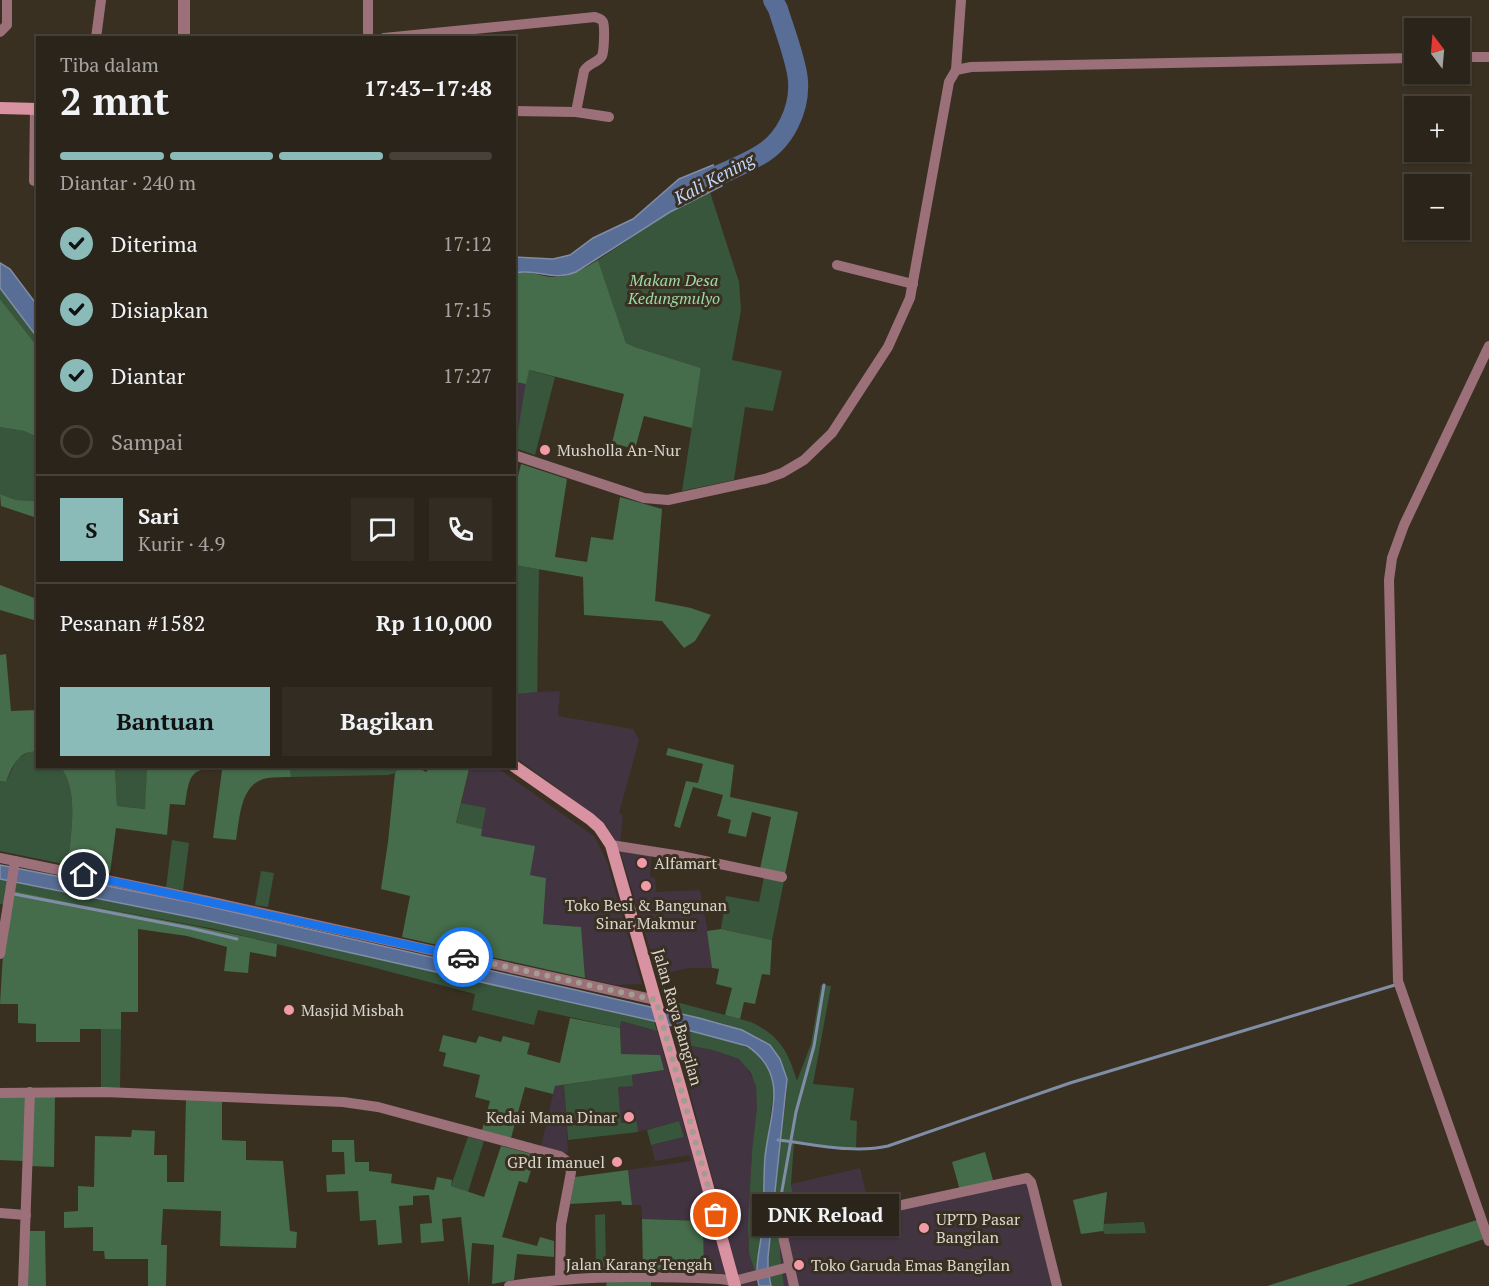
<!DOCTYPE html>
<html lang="id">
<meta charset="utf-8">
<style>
body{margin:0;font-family:"PT Serif",serif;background:#332c23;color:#f1f3f6;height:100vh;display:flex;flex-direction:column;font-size:22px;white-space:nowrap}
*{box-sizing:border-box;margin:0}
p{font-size:20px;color:#a6a4a2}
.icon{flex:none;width:33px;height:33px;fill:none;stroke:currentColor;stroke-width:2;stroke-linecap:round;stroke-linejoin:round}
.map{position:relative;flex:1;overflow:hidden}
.side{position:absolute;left:36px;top:36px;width:480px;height:732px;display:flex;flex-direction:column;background:#2b241a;border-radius:0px;box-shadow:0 2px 4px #0004,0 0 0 2px #474139}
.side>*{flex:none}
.needle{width:39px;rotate:344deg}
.controls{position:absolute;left:1404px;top:18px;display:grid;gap:12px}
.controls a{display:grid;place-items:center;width:66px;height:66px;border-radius:0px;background:#2b241a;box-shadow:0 2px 4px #0004,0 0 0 2px #474139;font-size:30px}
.pin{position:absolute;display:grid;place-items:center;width:51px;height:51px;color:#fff;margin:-26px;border:3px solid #fff;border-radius:50%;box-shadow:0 2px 6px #0007}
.courier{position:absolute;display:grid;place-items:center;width:60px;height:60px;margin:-30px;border:4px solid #1a73e8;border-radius:50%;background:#fff;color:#222;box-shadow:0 2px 8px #0007}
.bubble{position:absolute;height:42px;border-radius:0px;background:#2b241a;box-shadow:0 2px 4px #0004,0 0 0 2px #474139;font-size:20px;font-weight:700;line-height:42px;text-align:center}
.headline em{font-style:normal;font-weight:700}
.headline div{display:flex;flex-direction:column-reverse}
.headline{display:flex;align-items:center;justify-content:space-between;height:102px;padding:0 24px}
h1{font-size:39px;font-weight:700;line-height:45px}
.bar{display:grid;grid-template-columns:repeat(4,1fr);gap:9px 6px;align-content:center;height:72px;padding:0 24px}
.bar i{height:8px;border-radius:4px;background:#474139}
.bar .current{background:#8bbbb9}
.bar p{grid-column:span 4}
.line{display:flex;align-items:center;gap:15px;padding:0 24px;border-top:2px solid #474139}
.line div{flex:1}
.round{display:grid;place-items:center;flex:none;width:63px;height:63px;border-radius:0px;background:#332c23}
ol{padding:0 24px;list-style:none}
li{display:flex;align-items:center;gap:18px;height:66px}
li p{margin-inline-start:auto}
li .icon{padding:6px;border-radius:50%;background:#8bbbb9;color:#111;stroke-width:4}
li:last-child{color:#a6a4a2}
li i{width:33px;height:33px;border:3px solid #474139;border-radius:50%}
.primary-button{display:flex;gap:12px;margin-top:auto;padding:12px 24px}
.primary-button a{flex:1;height:69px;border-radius:0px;background:#8bbbb9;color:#111;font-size:24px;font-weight:700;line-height:69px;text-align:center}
.primary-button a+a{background:#332c23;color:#f1f3f6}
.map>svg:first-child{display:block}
</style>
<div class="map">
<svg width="1489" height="1286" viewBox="0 0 1489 1286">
<rect width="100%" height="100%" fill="#393022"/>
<g fill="#423441">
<polygon points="514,382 526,384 515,448 514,448"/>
<polygon points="515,610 537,610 538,692 560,691 558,716 633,729 639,740 619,813 623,815 620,842 616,841 607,827 594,815 515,757"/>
<polygon points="457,767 496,767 595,837 607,862 642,984 616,985 585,978 580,927 543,924 546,878 530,875 480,836 486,809 461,803 469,769"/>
<polygon points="620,851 652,854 650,877 655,878 656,892 700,890 711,949 712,968 689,968 658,975"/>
<polygon points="620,1021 657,1031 726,1274 704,1272 703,1221 642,1219 641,1205 632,1205 628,1170 691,1161 689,1155 655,1161 651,1145 684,1137 679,1121 638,1132 637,1123 621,1124 618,1087 633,1085 632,1074 663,1070 621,1054"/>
<polygon points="672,1025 690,1029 691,1046 713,1050 739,1059 745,1065 754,1080 757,1095 757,1108 752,1151 748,1245 759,1286 741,1286"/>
<polygon points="564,1085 568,1153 541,1146 555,1086"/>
<polygon points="860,1168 870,1209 797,1224 791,1184"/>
<polygon points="1026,1180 1052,1286 784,1286 780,1254 780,1236"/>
</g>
<g fill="#38563c">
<polygon points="710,192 739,282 741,310 732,360 782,371 773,411 745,407 734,480 682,491 701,368 635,347 626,343 598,260 670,212"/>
<polygon points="0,288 37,337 37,346 0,299"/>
<polygon points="528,370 555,377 535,455 515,448"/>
<polygon points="0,427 24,431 37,437 37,501 16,500 0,494"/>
<polygon points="514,565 539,569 537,692 515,694"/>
<path d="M31,751H37L38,766L60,767C80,790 70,836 68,865L0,851V781L6,782L17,759Z"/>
<polygon points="115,767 147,767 146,809 117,806"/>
<polygon points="290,767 399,767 395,773 388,775 291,777"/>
<polygon points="461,803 486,808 482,829 456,824"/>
<polygon points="172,840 189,843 183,890 166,888"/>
<polygon points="261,871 274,873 268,907 255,905"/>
<polygon points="764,877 784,881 772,940 721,929 726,896 759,902"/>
<polygon points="0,879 205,920 654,1021 657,1031 621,1021 620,1028 538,1010 534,1025 472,1010 475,994 368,966 215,929 13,892 11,905 0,904"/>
<path d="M821,985L831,986L813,1084L854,1088L850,1120L857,1121L856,1149L794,1142L791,1184L797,1224L780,1236V1254L784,1286H771L767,1266L787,1089C786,1029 714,1022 669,1011L665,999L751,1022C780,1036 788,1051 797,1081L811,1044Z"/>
<polygon points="101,1029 121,1029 120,1088 101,1088"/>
<path d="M690,1029C728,1040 766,1042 774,1088L765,1159L763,1225L756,1271L758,1281L749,1253L748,1225L752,1151L757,1108L756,1087L751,1073L739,1059L713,1050L691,1046Z"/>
<polygon points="632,1074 633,1086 618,1087 621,1123 637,1122 638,1132 568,1140 564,1085"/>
<polygon points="679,1121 684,1137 651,1145 647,1130"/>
<polygon points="468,1137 484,1141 468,1192 451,1186"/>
<polygon points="605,1214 606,1269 596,1269 595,1215"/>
<polygon points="1144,1222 1146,1233 1105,1234 1103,1231 1103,1224"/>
</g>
<g fill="#456c4b">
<path d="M598,260L626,343L635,347L701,368L692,428L644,416L635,449L612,443L624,394L529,370L526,384L515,382L514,273C529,270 539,276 553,277C570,278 584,268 598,260Z"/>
<polygon points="0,299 37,346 37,437 24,431 0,427"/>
<polygon points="521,464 567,479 555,557 587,562 591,537 613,540 620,497 662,509 655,601 691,608 711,615 695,641 684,648 662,621 584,615 583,577 515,565 515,488"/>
<polygon points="0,494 16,500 37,501 37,518 1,506"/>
<polygon points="0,585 37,599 37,621 0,610"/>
<path d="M6,654L11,711L37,710L38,751C18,751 12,766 6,782L0,781V655Z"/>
<polygon points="668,748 734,765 730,797 798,812 785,874 760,869 771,817 752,812 746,837 728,833 731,820 717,816 723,795 693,787 680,828 674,826 686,781 698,783 703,764 666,755"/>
<path d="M60,767H115L117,806L145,809L147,767H290L291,777C284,777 275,777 268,778C240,782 240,818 236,840L213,838L222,770C190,765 189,777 185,805L170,804L167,835L116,828L110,873L68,865C70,836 80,790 60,767Z"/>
<polygon points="399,767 417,767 426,772 430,767 457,767 469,769 456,823 482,829 481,836 535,846 530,875 546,878 543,924 581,927 585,978 402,937 410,896 381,889 388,842 395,773"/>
<path d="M13,891C101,910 190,923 277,944L276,957L250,952L248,973L224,971L227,947L187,936L138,929V1012H121V1029H80V1042H36V1024L18,1023V1004H0L3,953Z"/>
<polygon points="721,929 772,940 770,975 762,974 755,1004 744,1002 740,1019 725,1015 732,988 716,984 719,969 712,968 707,931"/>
<polygon points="570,1018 620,1028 621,1054 660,1055 664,1070 555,1086 553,1094 525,1087 511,1138 482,1130 490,1101 475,1097 480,1075 443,1066 446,1053 439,1051 443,1035 476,1043 479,1036 501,1042 503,1036 530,1043 527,1054 560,1063"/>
<polygon points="33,1095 55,1095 54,1167 31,1166"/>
<polygon points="0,1096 27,1096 24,1161 0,1160"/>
<polygon points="186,1099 222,1100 222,1140 246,1141 246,1160 283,1161 290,1231 297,1232 296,1248 220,1246 221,1211 163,1209 161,1245 167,1245 166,1286 148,1286 148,1259 105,1259 104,1251 93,1251 93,1227 64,1228 64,1212 78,1211 78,1186 94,1187 95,1136 131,1137 132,1130 155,1131 154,1155 167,1155 167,1182 184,1182"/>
<polygon points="332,1140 354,1140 355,1162 369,1162 369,1171 392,1174 391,1183 434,1190 437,1177 452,1180 451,1186 484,1197 501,1146 536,1155 527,1183 519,1181 502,1237 537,1246 540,1237 554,1241 554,1257 517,1254 514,1280 492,1284 494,1245 472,1243 469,1286 461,1217 442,1219 444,1241 421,1243 420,1224 432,1223 429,1195 413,1196 413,1205 399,1206 402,1243 378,1245 376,1220 360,1221 358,1191 327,1192 326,1175 345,1174 344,1152 332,1152"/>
<polygon points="985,1152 995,1187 961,1194 952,1162"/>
<polygon points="628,1170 632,1205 622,1205 621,1201 570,1204 575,1177"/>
<polygon points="1107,1192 1103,1231 1081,1234 1073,1200"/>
<polygon points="642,1219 703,1221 704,1272 643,1269"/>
<polygon points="1477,1220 1484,1239 1346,1286 1267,1286"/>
<polygon points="29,1231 45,1231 46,1286 27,1286"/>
<polygon points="607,1281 651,1282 651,1286 606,1286"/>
</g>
<g fill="#596e96" stroke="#808da6" stroke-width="1.5">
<path d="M713,165L722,186L670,212L576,272C551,282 538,268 515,273V257L553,259L570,255L593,238L633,219L679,179Z"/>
<polygon points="0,263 10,269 37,305 37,337 0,288"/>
<path d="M0,865L194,903L699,1018L742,1030L770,1045L780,1059L787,1079L768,1257V1270L771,1286H759C754,1268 760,1249 762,1231C765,1206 763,1181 765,1157C767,1136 777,1102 773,1083C770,1067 761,1055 747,1046L654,1021L205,920L0,879Z"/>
</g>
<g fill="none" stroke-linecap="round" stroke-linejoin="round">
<g stroke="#808da6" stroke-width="3">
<polyline points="14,894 190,928 237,939"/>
<path d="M778,1140C813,1144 853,1154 888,1146L1070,1083L1395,985"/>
<polyline points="772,1205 779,1201 781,1196 796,1112 814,1046 824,985"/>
</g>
<path stroke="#596e96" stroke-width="20" d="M694,187C715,175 739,168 760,155C785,141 800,109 798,81C797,62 784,29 778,9L773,0"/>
<g stroke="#9c7079" stroke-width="10">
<polyline points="0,32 7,25 7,0"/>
<polyline points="96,38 101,0"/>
<polyline points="368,38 368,0"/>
<path d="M384,38L595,17C599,19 601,18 603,22C605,27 604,51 602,56C598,63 588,63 584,71L576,112L514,111"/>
<polyline points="1460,57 1489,57"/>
<polyline points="956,70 961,0"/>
<polyline points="576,112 609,117"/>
<polyline points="34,181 35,109"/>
<polyline points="837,265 913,284"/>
<polyline points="1489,346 1404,525 1392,558 1389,580 1398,981 1489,1241"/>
<polyline points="514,455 644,498 668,500 765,479 782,473 804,460 832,433 888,347 910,298 949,82 956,70 971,67 1414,58"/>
<polyline points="611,845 681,856 782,877"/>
<polyline points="0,858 208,901 656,1000"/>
<polyline points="0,954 15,861"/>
<polyline points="0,1093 104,1092 343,1102 378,1107 560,1156 568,1162 571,1172 561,1225 560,1279"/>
<polyline points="0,1213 26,1215"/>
<polyline points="23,1286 30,1092"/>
<path d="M509,1286C580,1275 649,1276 721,1279L734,1281L789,1267"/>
<polyline points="794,1286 784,1241 783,1234 786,1230 1027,1178 1031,1182 1033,1189 1057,1286"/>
</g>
<polyline stroke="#9c7079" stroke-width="12" points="184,38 184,0"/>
<g stroke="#d892a1" stroke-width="12">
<polyline points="0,108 38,109"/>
<polyline points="514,766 590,819 599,827 611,845 680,1086 735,1286"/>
</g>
</g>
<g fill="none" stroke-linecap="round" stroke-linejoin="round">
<polyline stroke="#a29c91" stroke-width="6" stroke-dasharray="0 10.8" points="463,957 656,1000 716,1215"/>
<polyline stroke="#1a73e8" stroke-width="8" points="84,875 463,957"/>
</g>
<g fill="#f39aa9" stroke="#393022" stroke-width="2">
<circle cx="545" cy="450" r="6"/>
<circle cx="642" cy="863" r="6"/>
<circle cx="646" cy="886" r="6"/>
<circle cx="289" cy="1010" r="6"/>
<circle cx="629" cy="1117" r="6"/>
<circle cx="617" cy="1162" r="6"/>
<circle cx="924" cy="1228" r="6"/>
<circle cx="799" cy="1265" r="6"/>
</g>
<g text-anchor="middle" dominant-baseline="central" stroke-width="6" stroke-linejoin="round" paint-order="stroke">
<g font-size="16" font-style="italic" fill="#9cdaa5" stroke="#393022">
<text x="674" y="280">Makam Desa<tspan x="674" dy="18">Kedungmulyo</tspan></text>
</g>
<g font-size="16" fill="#dbd6cd" stroke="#393022" text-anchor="start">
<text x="557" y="450">Musholla An-Nur</text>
<text x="654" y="863">Alfamart</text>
<text x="646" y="905" text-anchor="middle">Toko Besi &amp; Bangunan<tspan x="646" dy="18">Sinar Makmur</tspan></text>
<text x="301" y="1010">Masjid Misbah</text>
<text x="617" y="1117" text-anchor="end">Kedai Mama Dinar</text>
<text x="605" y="1162" text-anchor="end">GPdI Imanuel</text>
<text x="936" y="1219">UPTD Pasar<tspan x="936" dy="18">Bangilan</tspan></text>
<text x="811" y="1265">Toko Garuda Emas Bangilan</text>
</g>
<g font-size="16" fill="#dbd6cd" stroke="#393022">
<text transform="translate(678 1017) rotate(74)">Jalan Raya Bangilan</text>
<text x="639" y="1264">Jalan Karang Tengah</text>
</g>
<g font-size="18" font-style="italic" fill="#c1d5fc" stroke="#393022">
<text transform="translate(714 178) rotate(-28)">Kali Kening</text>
</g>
</g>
</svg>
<div class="controls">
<a><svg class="needle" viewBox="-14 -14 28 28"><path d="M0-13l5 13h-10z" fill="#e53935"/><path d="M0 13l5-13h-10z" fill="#a6a4a2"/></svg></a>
<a>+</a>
<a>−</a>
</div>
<div class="pin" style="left:716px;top:1215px;background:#ea580c"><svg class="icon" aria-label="bag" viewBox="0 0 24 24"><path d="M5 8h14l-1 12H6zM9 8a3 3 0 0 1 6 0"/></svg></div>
<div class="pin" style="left:84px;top:875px;background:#1f2937"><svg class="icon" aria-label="home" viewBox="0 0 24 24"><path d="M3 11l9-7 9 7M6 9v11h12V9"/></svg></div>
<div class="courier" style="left:463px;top:957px"><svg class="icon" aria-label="car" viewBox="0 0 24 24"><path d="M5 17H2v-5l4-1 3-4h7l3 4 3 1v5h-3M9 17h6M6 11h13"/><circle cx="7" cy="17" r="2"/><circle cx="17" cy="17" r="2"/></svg></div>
<div class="bubble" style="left:752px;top:1194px;width:147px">DNK Reload</div>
<section class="side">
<div class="headline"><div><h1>2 mnt</h1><p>Tiba dalam</p></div><em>17:43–17:48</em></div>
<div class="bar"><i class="current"></i><i class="current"></i><i class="current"></i><i></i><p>Diantar · 240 m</p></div>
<ol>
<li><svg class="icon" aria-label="check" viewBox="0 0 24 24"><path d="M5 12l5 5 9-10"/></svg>Diterima<p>17:12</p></li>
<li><svg class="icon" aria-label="check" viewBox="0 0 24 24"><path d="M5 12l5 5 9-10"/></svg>Disiapkan<p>17:15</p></li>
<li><svg class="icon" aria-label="check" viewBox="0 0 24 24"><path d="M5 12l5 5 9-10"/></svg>Diantar<p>17:27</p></li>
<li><i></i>Sampai</li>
</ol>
<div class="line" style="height:108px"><b class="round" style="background:#8bbbb9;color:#111">S</b><div><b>Sari</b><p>Kurir · 4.9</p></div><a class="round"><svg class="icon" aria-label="chat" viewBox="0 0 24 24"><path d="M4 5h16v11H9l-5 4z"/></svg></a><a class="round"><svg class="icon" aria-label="phone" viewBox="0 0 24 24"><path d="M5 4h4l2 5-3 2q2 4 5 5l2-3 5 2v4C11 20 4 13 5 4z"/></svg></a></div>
<div class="line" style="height:78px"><div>Pesanan #1582</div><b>Rp 110,000</b></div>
<div class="primary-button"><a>Bantuan</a><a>Bagikan</a></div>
</section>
</div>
